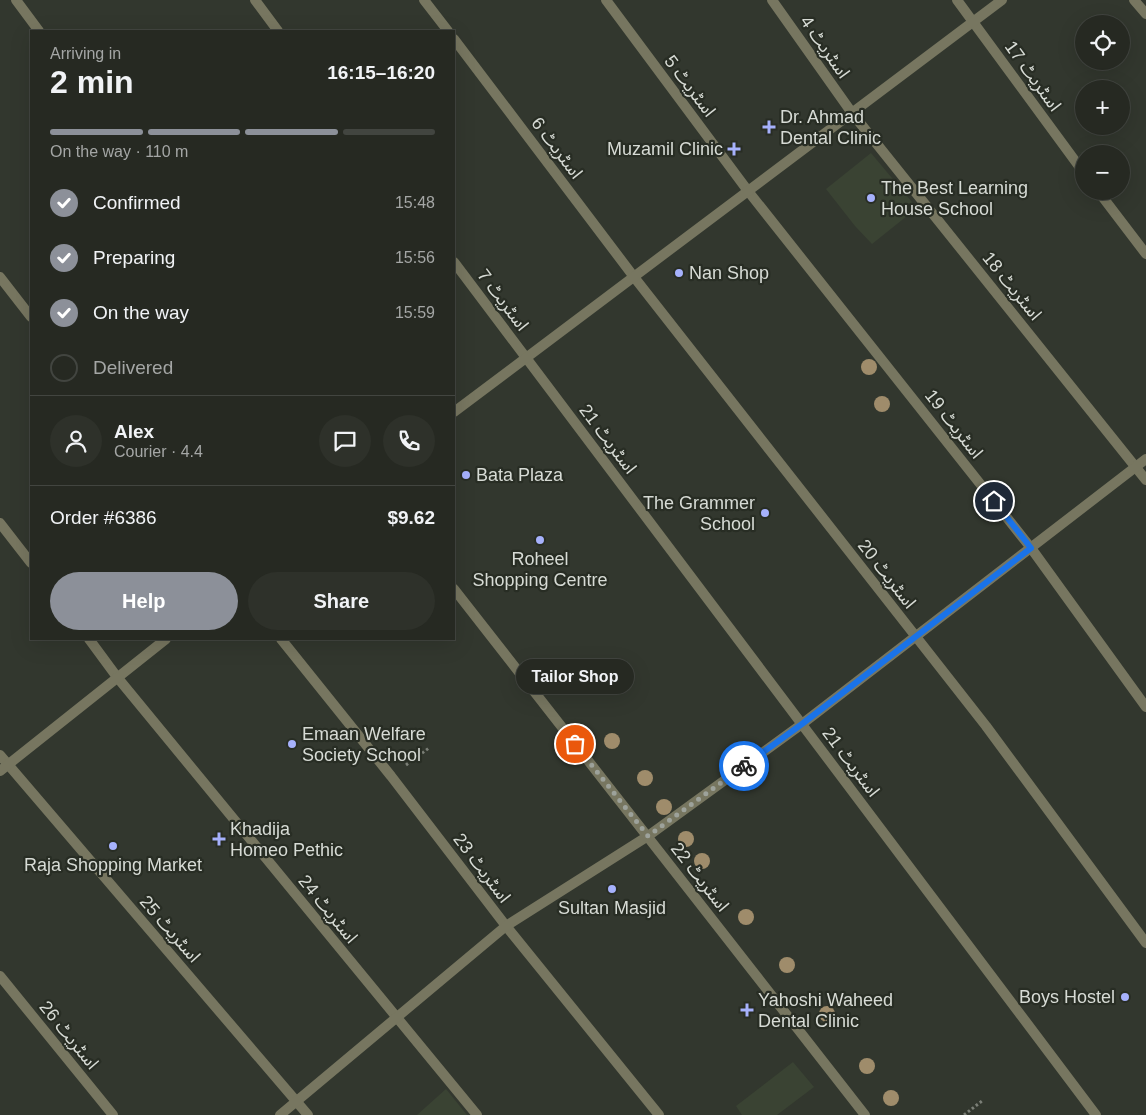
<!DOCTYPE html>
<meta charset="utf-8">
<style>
body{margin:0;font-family:Helvetica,"Noto Sans Arabic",sans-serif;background:#2e312a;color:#f1f3f6;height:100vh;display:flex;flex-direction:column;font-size:19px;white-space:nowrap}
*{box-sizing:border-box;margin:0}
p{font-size:16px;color:#a4a6a5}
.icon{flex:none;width:28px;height:28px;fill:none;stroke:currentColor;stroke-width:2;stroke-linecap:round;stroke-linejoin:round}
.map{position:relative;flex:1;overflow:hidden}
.side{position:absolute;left:30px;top:30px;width:425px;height:610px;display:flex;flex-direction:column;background:#262922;border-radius:0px;box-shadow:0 5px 20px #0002,0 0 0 1px #424540}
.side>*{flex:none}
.controls{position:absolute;left:1075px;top:15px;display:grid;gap:10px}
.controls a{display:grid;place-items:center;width:55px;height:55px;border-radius:50%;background:#262922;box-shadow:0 5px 20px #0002,0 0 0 1px #424540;font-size:25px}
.pin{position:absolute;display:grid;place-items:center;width:42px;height:42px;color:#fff;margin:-21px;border:2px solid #fff;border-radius:50%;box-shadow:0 1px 5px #0007}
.courier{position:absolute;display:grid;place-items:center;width:50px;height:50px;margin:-25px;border:4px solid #1a73e8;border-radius:50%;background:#fff;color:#222;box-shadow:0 1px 6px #0007}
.bubble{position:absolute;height:35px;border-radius:18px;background:#262922;box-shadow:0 5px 20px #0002,0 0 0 1px #424540;font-size:16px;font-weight:800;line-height:35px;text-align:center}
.summary em{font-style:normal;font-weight:800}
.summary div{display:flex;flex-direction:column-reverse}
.summary{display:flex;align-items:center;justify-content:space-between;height:85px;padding:0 20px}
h1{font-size:32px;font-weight:800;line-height:38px}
.bar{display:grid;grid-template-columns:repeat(4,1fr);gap:8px 5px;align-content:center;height:60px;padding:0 20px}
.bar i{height:6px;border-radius:4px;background:#424540}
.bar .active{background:#8c9099}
.bar p{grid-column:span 4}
.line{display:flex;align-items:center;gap:12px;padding:0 20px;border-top:1px solid #424540}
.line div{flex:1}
.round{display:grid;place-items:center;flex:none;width:52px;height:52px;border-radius:26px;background:#2e312a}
ol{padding:0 20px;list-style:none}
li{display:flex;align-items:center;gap:15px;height:55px}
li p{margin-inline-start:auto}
li .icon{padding:5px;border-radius:50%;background:#8c9099;color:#fff;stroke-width:4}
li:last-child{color:#a4a6a5}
li i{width:28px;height:28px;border:2px solid #424540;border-radius:50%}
.cta{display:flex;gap:10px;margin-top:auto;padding:10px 20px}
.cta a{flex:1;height:58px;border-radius:30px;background:#8c9099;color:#fff;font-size:20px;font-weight:800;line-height:58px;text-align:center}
.cta a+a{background:#2e312a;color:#f1f3f6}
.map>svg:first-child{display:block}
</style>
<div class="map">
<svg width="1146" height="1115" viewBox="0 0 1146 1115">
<rect width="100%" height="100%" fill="#32372e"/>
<g fill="#3a4333">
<polygon points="871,153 917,208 872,244 855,226 826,189"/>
<polygon points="793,1062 814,1087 777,1115 742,1115 736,1106"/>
<polygon points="446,1089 467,1115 417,1115"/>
</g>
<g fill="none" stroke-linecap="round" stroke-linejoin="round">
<g stroke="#7b7f77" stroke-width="3" stroke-dasharray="2.5 2.5" stroke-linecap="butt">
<polyline points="406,765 429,748"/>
<polyline points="964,1115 982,1101"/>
</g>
<g stroke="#777660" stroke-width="10">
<polyline points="16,0 39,31"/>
<polyline points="255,0 278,31"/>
<polyline points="424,0 448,31"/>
<polyline points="606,0 748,191 1031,548 1146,707"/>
<polyline points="772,0 852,113 1146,480"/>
<polyline points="957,0 1084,173"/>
<polyline points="1134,0 1146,14"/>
<polyline points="454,39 634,277 986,726 1146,943"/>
<polyline points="1098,191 1146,254"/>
<polyline points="454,262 1096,1115"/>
<polyline points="0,277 31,317"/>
<polyline points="0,523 31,563"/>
<polyline points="89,639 117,677 477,1115"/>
<polyline points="281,639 391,776 506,926 659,1115"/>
<polyline points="0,755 308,1115"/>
<polyline points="0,976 113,1115"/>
<polyline points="280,1115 506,926 648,836 802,724 1146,459"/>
</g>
<g stroke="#777660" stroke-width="10">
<polyline points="454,412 1002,0"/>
<polyline points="454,589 865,1115"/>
<polyline points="0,771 166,639"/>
</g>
</g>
<g fill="#9f8c6b">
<circle cx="869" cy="367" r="8"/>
<circle cx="882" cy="404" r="8"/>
<circle cx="612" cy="741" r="8"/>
<circle cx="645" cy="778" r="8"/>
<circle cx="664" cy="807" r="8"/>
<circle cx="686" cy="839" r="8"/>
<circle cx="702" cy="861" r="8"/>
<circle cx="746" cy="917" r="8"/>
<circle cx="787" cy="965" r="8"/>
<circle cx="827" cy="1014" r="8"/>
<circle cx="867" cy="1066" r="8"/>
<circle cx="891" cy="1098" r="8"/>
</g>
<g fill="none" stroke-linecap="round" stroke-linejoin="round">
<polyline stroke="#9da29b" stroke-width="5" stroke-dasharray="0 9" points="575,744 648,836 744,766"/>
<polyline stroke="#1a73e8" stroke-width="6" points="744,766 802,724 1031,548 994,501"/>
</g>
<g fill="#a6b1fc" stroke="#282d24" stroke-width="2">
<path d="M766.5 119.5h5v5h5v5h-5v5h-5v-5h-5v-5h5z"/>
<path d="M731.5 141.5h5v5h5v5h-5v5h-5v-5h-5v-5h5z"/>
<circle cx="871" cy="198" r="5"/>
<circle cx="679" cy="273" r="5"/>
<circle cx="466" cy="475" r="5"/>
<circle cx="765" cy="513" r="5"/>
<circle cx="540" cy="540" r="5"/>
<circle cx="292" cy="744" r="5"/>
<path d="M216.5 831.5h5v5h5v5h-5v5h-5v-5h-5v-5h5z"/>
<circle cx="113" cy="846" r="5"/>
<circle cx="612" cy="889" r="5"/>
<circle cx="1125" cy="997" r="5"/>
<path d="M744.5 1002.5h5v5h5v5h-5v5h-5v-5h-5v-5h5z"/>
</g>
<g text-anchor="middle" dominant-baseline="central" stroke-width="4.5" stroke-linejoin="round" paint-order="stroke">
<g font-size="18" fill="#d7dbd5" stroke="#282d24">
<text transform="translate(825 47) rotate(55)">اسٹریٹ 4</text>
<text transform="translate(1033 76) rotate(54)">اسٹریٹ 17</text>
<text transform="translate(690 86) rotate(53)">اسٹریٹ 5</text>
<text transform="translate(557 148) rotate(53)">اسٹریٹ 6</text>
<text transform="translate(1012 286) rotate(51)">اسٹریٹ 18</text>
<text transform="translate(503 300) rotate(53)">اسٹریٹ 7</text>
<text transform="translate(954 424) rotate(52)">اسٹریٹ 19</text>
<text transform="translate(608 439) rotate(53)">اسٹریٹ 21</text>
<text transform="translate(887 574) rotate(52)">اسٹریٹ 20</text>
<text transform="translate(851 762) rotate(53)">اسٹریٹ 21</text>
<text transform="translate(482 868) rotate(53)">اسٹریٹ 23</text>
<text transform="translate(700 877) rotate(52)">اسٹریٹ 22</text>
<text transform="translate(328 909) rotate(51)">اسٹریٹ 24</text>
<text transform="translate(170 929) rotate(49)">اسٹریٹ 25</text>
<text transform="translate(69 1035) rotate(51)">اسٹریٹ 26</text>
</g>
<g font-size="18" fill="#d7dbd5" stroke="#282d24" text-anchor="start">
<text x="780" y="117">Dr. Ahmad<tspan x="780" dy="21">Dental Clinic</tspan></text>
<text x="723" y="149" text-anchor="end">Muzamil Clinic</text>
<text x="881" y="188">The Best Learning<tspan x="881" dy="21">House School</tspan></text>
<text x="689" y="273">Nan Shop</text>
<text x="476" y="475">Bata Plaza</text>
<text x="755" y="503" text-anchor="end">The Grammer<tspan x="755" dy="21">School</tspan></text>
<text x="540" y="559" text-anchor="middle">Roheel<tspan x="540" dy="21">Shopping Centre</tspan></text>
<text x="302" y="734">Emaan Welfare<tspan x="302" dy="21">Society School</tspan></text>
<text x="230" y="829">Khadija<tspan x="230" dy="21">Homeo Pethic</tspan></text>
<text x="113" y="865" text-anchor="middle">Raja Shopping Market</text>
<text x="612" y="908" text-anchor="middle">Sultan Masjid</text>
<text x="1115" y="997" text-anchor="end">Boys Hostel</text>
<text x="758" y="1000">Yahoshi Waheed<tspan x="758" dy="21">Dental Clinic</tspan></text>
</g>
</g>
</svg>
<div class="controls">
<a><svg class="icon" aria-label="locate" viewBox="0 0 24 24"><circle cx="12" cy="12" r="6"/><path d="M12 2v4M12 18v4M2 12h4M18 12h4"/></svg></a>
<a>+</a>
<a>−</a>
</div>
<div class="pin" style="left:575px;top:744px;background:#ea580c"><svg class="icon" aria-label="bag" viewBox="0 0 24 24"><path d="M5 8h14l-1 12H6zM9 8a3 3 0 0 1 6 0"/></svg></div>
<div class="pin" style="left:994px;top:501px;background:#1f2937"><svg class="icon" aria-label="home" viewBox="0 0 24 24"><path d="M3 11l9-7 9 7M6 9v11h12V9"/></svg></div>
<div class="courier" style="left:744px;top:766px"><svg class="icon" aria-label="bike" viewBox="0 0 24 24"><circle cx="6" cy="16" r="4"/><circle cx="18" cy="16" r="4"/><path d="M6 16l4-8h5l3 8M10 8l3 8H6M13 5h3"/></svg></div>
<div class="bubble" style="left:516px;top:659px;width:118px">Tailor Shop</div>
<section class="side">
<div class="summary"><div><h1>2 min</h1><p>Arriving in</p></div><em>16:15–16:20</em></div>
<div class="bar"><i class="active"></i><i class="active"></i><i class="active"></i><i></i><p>On the way · 110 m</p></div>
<ol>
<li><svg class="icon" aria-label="check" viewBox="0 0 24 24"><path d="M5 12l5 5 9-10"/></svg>Confirmed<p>15:48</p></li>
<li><svg class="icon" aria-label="check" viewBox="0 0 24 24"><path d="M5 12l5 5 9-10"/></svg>Preparing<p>15:56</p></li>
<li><svg class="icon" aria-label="check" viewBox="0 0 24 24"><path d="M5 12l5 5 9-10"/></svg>On the way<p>15:59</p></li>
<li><i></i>Delivered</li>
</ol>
<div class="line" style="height:90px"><a class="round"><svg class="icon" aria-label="person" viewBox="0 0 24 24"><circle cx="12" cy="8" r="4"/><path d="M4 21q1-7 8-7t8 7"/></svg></a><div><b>Alex</b><p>Courier · 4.4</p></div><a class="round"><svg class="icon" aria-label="chat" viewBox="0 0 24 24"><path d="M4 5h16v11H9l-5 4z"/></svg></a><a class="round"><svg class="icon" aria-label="phone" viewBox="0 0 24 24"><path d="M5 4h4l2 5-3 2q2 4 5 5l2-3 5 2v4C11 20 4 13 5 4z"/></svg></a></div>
<div class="line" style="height:65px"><div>Order #6386</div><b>$9.62</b></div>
<div class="cta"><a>Help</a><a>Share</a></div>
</section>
</div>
